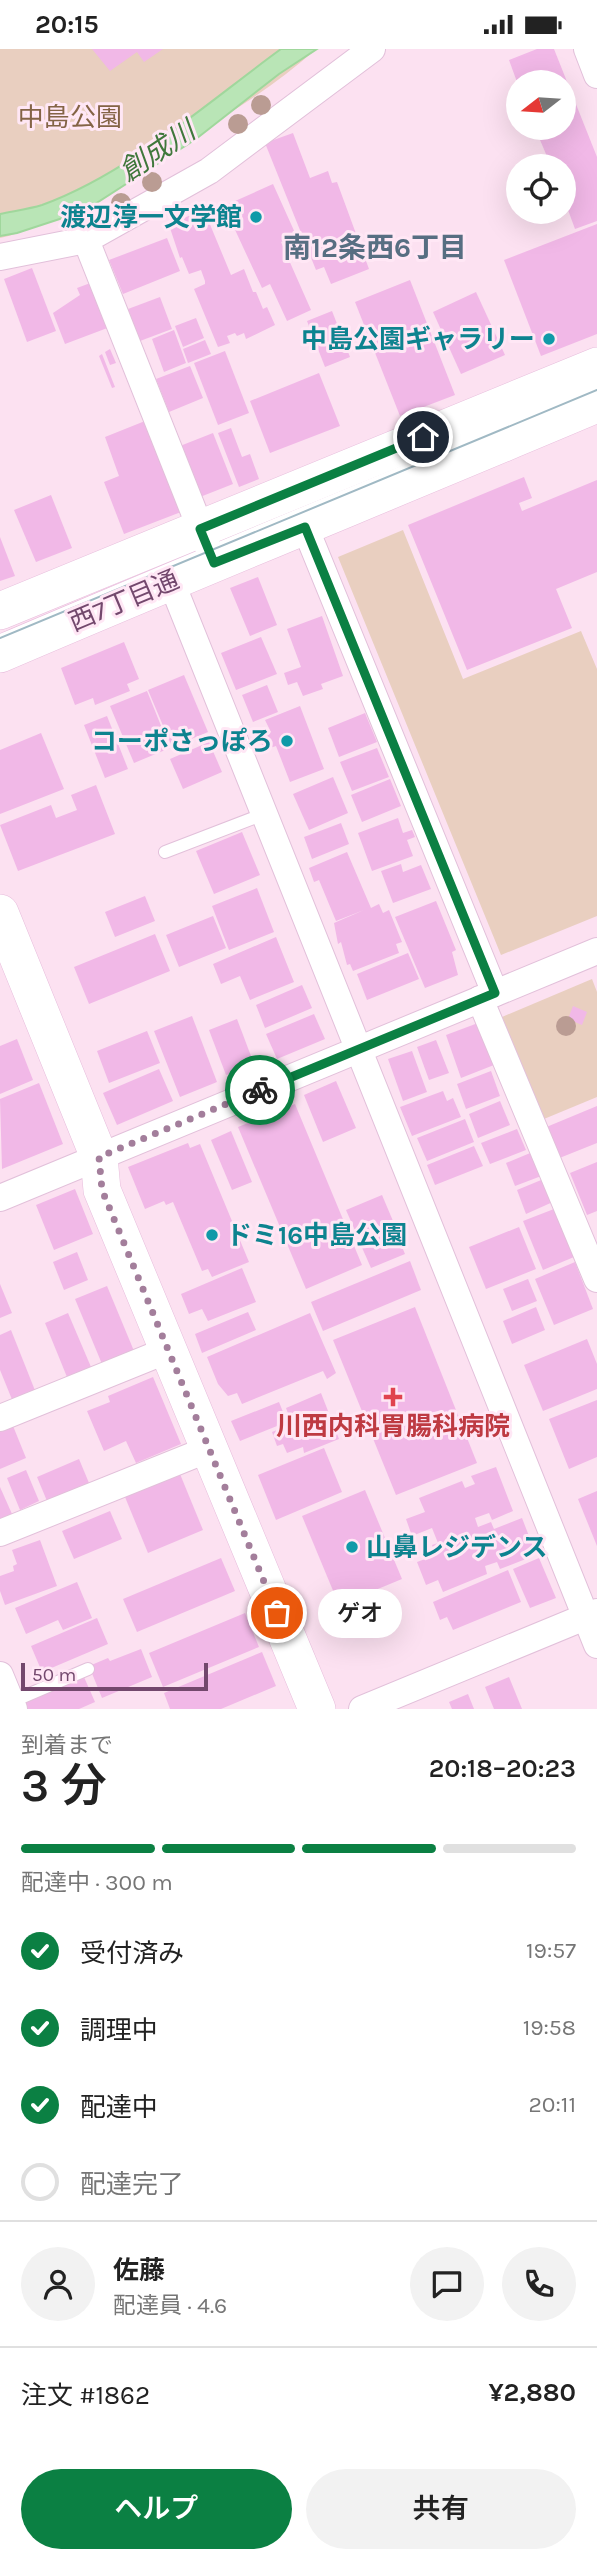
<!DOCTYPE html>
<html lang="ja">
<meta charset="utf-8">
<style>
body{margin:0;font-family:Karla,"Noto Sans JP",sans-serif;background:#f2f2f2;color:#222;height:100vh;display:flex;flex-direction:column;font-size:26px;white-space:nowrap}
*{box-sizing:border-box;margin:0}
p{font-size:23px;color:#767676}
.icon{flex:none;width:38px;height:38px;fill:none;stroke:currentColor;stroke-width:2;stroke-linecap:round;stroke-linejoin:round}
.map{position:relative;height:1660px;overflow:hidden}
.drawer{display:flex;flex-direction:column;background:#fff;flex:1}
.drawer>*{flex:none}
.needle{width:46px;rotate:253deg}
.buttons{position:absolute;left:506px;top:21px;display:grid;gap:14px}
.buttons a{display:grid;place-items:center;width:70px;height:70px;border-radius:50%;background:#fff;box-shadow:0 7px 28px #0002;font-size:35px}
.scale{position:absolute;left:21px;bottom:18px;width:187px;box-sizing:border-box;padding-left:7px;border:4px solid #73486d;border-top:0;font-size:19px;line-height:24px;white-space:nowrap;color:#73486d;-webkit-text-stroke:5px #ffe7f5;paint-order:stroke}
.pin{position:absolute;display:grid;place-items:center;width:60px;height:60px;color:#fff;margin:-30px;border:4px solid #fff;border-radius:50%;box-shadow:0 2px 7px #0007}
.courier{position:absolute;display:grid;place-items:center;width:70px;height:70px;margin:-35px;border:5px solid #0b8043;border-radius:50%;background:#fff;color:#222;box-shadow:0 2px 9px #0007}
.bubble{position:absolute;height:49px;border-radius:24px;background:#fff;box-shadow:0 7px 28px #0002;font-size:23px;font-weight:600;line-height:49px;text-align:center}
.head em{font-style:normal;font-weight:600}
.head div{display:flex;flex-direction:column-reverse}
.head{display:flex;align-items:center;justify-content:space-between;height:119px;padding:0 21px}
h1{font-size:46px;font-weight:600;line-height:52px}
.bar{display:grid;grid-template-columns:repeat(4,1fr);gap:10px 7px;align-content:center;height:84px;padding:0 21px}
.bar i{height:9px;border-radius:5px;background:#e0e0e0}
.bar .current{background:#0b8043}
.bar p{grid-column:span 4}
.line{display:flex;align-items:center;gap:18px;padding:0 21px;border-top:2px solid #e0e0e0}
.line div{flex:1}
.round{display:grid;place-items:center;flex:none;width:74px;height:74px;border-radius:37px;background:#f2f2f2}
ol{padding:0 21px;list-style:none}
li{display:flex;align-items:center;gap:21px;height:77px}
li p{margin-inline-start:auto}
li .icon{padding:7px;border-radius:50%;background:#0b8043;color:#fff;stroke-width:4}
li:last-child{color:#767676}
li i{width:38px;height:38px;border:4px solid #e0e0e0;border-radius:50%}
.primary-button{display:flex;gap:14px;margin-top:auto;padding:14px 21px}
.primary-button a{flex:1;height:80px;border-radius:42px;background:#0b8043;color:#fff;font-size:28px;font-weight:600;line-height:80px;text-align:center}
.primary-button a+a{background:#f2f2f2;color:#222}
.status{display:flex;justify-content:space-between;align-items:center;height:49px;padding:0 35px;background:#fff;direction:ltr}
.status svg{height:19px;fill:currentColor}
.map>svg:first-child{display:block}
</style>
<div class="status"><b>20:15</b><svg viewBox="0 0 49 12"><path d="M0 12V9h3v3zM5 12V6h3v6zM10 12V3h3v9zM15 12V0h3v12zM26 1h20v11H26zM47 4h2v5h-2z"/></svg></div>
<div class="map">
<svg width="597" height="1660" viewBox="0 0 597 1660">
<rect width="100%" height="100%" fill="#fce1f1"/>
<g fill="#e9cfc0">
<path d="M0,0H316C261,50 192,86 128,124C87,148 47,179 0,189Z"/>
<polygon points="403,481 463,630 581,582 597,620 597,867 501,906 338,508"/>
<polygon points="592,930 597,943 597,1048 544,1070 502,968"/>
</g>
<path fill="#b9e5b6" stroke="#a0d79c" stroke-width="2" d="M281,0H317L279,25L196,90L84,162L17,184L0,187V165C14,162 29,160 42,156C128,125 208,53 281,0Z"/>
<g fill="#f1b8e7">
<polygon points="92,0 163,0 144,13 137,3 110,22"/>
<polygon points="537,0 554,0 597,108 597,172 575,180 564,150 564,117 551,117 535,79 564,79 564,33 517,33 509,11"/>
<polygon points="293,84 310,129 328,122 332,134 337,133 369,220 331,235 324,218 316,221 265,94"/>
<polygon points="273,135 296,186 281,193 311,261 287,272 270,235 262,239 224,157"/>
<polygon points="204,161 231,226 244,220 253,243 256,243 263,260 267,258 275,276 246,290 244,284 237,287 235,284 227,287 230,294 218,298 194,240 205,235 205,232 201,221 189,225 182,208 180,209 170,179 178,176 176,172"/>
<polygon points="597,175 597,285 541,307 504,211"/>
<polygon points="167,189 180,222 123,245 109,211"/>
<polygon points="32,219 56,282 27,293 4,230"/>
<polygon points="410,231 455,346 400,367 355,253"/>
<polygon points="93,233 110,278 65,295 53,264 80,246 77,239"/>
<polygon points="476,243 505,306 461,325 433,263"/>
<polygon points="160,248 172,280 140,292 128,260"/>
<polygon points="332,262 350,308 325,318 307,272"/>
<polygon points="196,269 204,289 183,298 175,277"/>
<polygon points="174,281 186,314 164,323 152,290"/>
<polygon points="205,291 211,305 188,314 183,300"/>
<polygon points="110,300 116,314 110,316 105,303"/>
<polygon points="225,302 249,364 218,376 194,314"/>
<polygon points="102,305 115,338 112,339 99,307"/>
<polygon points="190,317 203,349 169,363 156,330"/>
<polygon points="319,324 340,377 270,404 250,352"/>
<polygon points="145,372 181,463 124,485 104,433 119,427 105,388"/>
<polygon points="231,379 242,408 250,405 259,430 239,438 218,384"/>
<polygon points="213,384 233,435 200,448 180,397"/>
<polygon points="524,428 532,449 519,454 522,462 597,431 597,523 556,540 572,579 467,621 408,476"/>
<polygon points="51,446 72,499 36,513 14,461"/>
<polygon points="0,488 15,527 0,532"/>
<polygon points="258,528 277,576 250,587 230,539"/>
<polygon points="322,567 343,627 321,635 323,640 303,647 297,633 288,636 284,624 301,618 287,580"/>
<polygon points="261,588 277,625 236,641 221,604"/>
<polygon points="124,593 139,630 127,635 130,642 95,656 93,649 75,656 61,619"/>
<polygon points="184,626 208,683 172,698 148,641"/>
<polygon points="267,636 278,663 253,673 242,646"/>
<polygon points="147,642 170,699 134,714 110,657"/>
<polygon points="300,657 324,720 290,733 276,697 264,701 259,688 271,683 265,671"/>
<polygon points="365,664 377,693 339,708 328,679"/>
<polygon points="107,667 128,720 105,729 84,676"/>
<polygon points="41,684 64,740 0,765 0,701"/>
<polygon points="209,693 222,723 183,740 170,710"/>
<polygon points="377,699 389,728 352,742 340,713"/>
<polygon points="333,728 348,764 309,781 293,745"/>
<polygon points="390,730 401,757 362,773 351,746"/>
<polygon points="96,736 115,785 18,822 0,776 51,756 56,769 77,761 71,746"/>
<polygon points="398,769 403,784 412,781 415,788 407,791 413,807 372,822 358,784"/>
<polygon points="341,774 349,795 312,810 304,788"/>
<polygon points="242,783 260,826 214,845 196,802"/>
<polygon points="347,803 371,859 379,855 383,864 389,861 402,893 396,895 399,904 353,922 350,915 347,916 341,893 338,895 334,874 364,861 336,872 319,831 314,833 309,819"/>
<polygon points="401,815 403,823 421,816 431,840 393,854 381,822"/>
<polygon points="257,839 274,883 229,901 212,857"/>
<polygon points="145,847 155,872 115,888 105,863"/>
<polygon points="436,852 456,901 452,903 458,926 425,939 395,868"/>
<polygon points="213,867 226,899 179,918 166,886"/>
<polygon points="155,885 170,922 89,955 74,918"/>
<polygon points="276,888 294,933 250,951 240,927 221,935 213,915"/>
<polygon points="408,904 419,930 367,951 357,925"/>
<polygon points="302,936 312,959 265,979 256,956"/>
<polygon points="573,957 587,963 582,976 568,970"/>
<polygon points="314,965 325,990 277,1010 266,985"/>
<polygon points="192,967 217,1033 180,1048 154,982"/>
<polygon points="237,970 254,1015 226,1026 209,981"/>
<polygon points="478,974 494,1016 461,1029 446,986"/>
<polygon points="147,982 160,1014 109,1034 97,1002"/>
<polygon points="17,990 33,1031 0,1045 0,997"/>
<polygon points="436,991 449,1024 429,1031 417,998"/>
<polygon points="412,1002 427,1043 403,1052 388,1010"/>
<polygon points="159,1020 173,1052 117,1076 103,1044"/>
<polygon points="491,1022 500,1047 466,1060 457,1035"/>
<polygon points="336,1032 356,1079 323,1093 304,1046"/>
<polygon points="39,1034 63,1095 2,1120 0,1050"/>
<polygon points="443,1042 447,1052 453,1049 461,1068 412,1087 400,1058"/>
<polygon points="500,1052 510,1076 478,1089 469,1065"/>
<polygon points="295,1055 362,1216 306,1240 238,1078"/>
<polygon points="597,1057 597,1094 557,1110 544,1079"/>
<polygon points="465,1070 474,1093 427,1112 417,1089"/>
<polygon points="517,1080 526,1101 490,1115 481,1094"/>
<polygon points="231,1082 252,1133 232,1141 211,1091"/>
<polygon points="188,1094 190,1099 200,1095 249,1213 212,1228 208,1220 202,1222 173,1153 166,1156 164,1152 145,1160 128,1118"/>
<polygon points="474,1097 483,1117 435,1136 427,1116"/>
<polygon points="535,1102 544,1126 515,1137 506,1114"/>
<polygon points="597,1113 597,1162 587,1166 570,1124"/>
<polygon points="546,1129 555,1152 526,1165 517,1141"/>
<polygon points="75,1140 93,1185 54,1201 36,1156"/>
<polygon points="382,1146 393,1172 357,1186 346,1161"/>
<polygon points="554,1160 574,1208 543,1221 523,1172"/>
<polygon points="519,1178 536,1220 486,1240 469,1198"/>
<polygon points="394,1179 405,1205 371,1219 360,1194"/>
<polygon points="77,1203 88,1231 64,1241 53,1213"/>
<polygon points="410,1212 421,1241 323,1282 311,1253"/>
<polygon points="575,1213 593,1260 554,1276 535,1230"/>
<polygon points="242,1219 256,1253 208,1272 202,1260 189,1265 181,1245"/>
<polygon points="528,1230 537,1252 512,1262 503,1240"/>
<polygon points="0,1235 12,1264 0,1269"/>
<polygon points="107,1237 134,1302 102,1315 75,1250"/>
<polygon points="415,1258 477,1414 396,1446 333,1291"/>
<polygon points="536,1258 545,1281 512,1295 503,1272"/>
<polygon points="248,1263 256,1281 202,1304 195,1285"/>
<polygon points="68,1264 91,1318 67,1328 45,1274"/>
<polygon points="310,1264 336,1324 327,1330 323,1322 242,1355 237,1344 228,1347 218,1335 207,1308"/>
<polygon points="11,1281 36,1344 13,1353 0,1321 0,1286"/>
<polygon points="587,1290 597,1315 597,1340 543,1362 524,1316"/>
<polygon points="153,1328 181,1395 136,1414 126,1392 104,1402 87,1362 110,1353 108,1347"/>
<polygon points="321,1344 339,1390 304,1404 303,1398 287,1404 283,1395 277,1397 272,1383 292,1375 286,1359"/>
<polygon points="597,1351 597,1408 569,1420 549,1370"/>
<polygon points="279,1353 287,1373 240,1392 231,1372"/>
<polygon points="13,1377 26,1409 0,1420 0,1382"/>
<polygon points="324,1399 342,1443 276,1471 258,1426"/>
<polygon points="79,1410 89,1434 47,1452 37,1428"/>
<polygon points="496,1418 513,1462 492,1471 489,1464 475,1469 478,1478 491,1473 494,1480 522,1469 534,1500 529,1503 531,1508 500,1520 497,1513 485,1517 487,1525 443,1543 438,1531 426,1536 417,1513 436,1506 432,1496 438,1494 432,1479 412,1487 406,1470 425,1463 419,1449 462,1432 465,1439 475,1435 471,1427"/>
<polygon points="26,1421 39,1452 20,1461 7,1429"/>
<polygon points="180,1425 203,1481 148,1504 125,1448"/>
<polygon points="0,1438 12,1465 0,1470"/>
<polygon points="365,1441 402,1530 339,1556 302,1467"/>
<polygon points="597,1442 597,1497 578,1450"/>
<polygon points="110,1462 122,1490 74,1510 62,1482"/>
<polygon points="40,1491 57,1537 5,1556 0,1542 0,1527 14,1522 13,1517 17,1515 12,1501"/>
<polygon points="221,1509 235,1542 137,1583 123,1550"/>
<polygon points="539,1509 556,1549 530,1559 513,1520"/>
<polygon points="508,1521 521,1553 453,1581 447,1568 440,1571 433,1553"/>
<polygon points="77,1533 92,1569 63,1581 58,1571 26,1585 15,1559"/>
<polygon points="362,1551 371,1573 336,1588 327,1566"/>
<polygon points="245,1564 259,1598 163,1638 149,1604"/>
<polygon points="97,1569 108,1595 42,1623 31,1597"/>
<polygon points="141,1600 152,1628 102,1649 89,1617 108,1609 110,1612"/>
<polygon points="262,1603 276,1637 221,1660 170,1660 164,1644"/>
<polygon points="84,1628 95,1653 79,1660 28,1660 25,1654"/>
<polygon points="509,1628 522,1660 494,1660 485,1638"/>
<polygon points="468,1645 474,1660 452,1660 449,1653"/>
</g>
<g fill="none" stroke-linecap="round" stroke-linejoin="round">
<g stroke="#e2c0da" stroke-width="14">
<g id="lane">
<polyline points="165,803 264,765"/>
<polyline points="11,1653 88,1620"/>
</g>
</g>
<g stroke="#e2c0da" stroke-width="28">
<g id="street">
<polyline points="587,0 597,26"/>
<polyline points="86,191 207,496"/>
<polyline points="0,208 86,191 209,122 372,0"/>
<polyline points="305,478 495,944"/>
<polyline points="171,532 597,1596"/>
<polyline points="480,950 597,1230"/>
<polyline points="0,1149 597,902"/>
<polyline points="0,1369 168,1301"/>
<polyline points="0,1484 209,1400"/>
<polyline points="0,1626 14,1660"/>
<polyline points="362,1660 597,1563"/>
</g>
</g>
<g stroke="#e7bddc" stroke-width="38">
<g id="secondary">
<polyline points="0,562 597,317"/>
<path d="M0,605C198,520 398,439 597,355"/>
<polyline points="0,864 99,1108 102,1141 317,1660"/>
</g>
</g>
<use href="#lane" stroke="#fff" stroke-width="12"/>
<use href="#street" stroke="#fff" stroke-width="26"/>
<use href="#secondary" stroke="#fff" stroke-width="37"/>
<polyline stroke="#a0b9c4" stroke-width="2" points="0,589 597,341"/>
</g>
<g fill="#ba9c93">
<circle cx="261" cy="56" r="10"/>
<circle cx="238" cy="75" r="10"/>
<circle cx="152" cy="133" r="10"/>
<circle cx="121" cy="154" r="10"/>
<circle cx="566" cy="977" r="10"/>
</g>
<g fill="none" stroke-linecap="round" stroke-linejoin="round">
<polyline stroke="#a37e9b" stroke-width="7" stroke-dasharray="0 12.6" points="260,1041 99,1108 102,1141 277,1564"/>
<polyline stroke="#0b8043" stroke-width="9" points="260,1041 495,944 305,478 214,514 200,480 423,388"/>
</g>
<g fill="#0f9aa8" stroke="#ffe7f5" stroke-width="2.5">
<circle cx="256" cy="168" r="7"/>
<circle cx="549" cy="290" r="7"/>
<circle cx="287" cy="692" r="7"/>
<circle cx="212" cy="1186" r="7"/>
<circle cx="352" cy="1498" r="7"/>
</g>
<path fill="#e0444e" stroke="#ffe7f5" stroke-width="2.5" d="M389.5 1337.5h7v7h7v7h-7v7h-7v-7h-7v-7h7z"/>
<g text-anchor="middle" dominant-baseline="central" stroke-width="6" stroke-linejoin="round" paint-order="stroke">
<g font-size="26" fill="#846446" stroke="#ffe7f5">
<text x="70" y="68">中島公園</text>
</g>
<g font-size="26" font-weight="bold" fill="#0d838f" stroke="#ffe7f5" text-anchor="end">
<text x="242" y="168">渡辺淳一文学館</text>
<text x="535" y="290">中島公園ギャラリー</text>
<text x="273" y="692">コーポさっぽろ</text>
<text x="226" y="1186" text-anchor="start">ドミ16中島公園</text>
<text x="366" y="1498" text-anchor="start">山鼻レジデンス</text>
</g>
<g font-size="26" fill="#73486d" stroke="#ffe7f5">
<text transform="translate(124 552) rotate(-23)">西7丁目通</text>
</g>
<g font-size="26" font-weight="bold" fill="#be3a42" stroke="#ffe7f5">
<text x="393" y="1377">川西内科胃腸科病院</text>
</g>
<g font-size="28" font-style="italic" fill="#40783c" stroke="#ffe7f5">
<text transform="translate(157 102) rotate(-34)">創成川</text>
</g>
<g font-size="28" font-weight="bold" fill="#576e82" stroke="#ffe7f5">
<text x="375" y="198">南12条西6丁目</text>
</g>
</g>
</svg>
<div class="buttons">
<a><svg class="needle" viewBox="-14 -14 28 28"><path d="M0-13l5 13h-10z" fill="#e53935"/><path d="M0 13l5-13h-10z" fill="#767676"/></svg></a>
<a><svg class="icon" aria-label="locate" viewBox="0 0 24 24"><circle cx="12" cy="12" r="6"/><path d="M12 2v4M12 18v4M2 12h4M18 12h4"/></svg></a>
</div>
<div class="scale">50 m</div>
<div class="pin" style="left:277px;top:1564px;background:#ea580c"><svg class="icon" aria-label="bag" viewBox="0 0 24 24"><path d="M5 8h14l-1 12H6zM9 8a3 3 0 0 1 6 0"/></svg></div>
<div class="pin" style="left:423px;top:388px;background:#1f2937"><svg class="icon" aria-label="home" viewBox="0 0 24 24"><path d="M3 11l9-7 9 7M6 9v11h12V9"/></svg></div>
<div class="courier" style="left:260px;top:1041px"><svg class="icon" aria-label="bike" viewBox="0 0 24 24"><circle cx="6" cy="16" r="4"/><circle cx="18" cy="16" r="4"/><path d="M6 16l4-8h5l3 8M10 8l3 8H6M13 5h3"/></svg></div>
<div class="bubble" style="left:318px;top:1540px;width:84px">ゲオ</div>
</div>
<section class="drawer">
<div class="head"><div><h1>3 分</h1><p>到着まで</p></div><em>20:18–20:23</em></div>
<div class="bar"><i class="current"></i><i class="current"></i><i class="current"></i><i></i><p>配達中 · 300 m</p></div>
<ol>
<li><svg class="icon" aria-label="check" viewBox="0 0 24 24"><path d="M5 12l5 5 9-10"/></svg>受付済み<p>19:57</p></li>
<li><svg class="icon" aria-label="check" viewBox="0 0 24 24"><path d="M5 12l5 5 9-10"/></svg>調理中<p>19:58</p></li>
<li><svg class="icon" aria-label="check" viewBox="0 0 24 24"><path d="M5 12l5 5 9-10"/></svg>配達中<p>20:11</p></li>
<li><i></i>配達完了</li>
</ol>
<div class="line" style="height:126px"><a class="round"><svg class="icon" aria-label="person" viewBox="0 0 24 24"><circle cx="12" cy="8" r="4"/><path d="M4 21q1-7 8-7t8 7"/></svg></a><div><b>佐藤</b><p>配達員 · 4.6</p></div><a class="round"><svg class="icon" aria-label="chat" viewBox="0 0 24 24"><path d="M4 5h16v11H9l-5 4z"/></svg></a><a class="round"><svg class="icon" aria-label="phone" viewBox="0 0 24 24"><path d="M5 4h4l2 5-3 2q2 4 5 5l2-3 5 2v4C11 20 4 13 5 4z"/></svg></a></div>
<div class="line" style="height:91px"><div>注文 #1862</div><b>¥2,880</b></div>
<div class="primary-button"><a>ヘルプ</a><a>共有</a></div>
</section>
